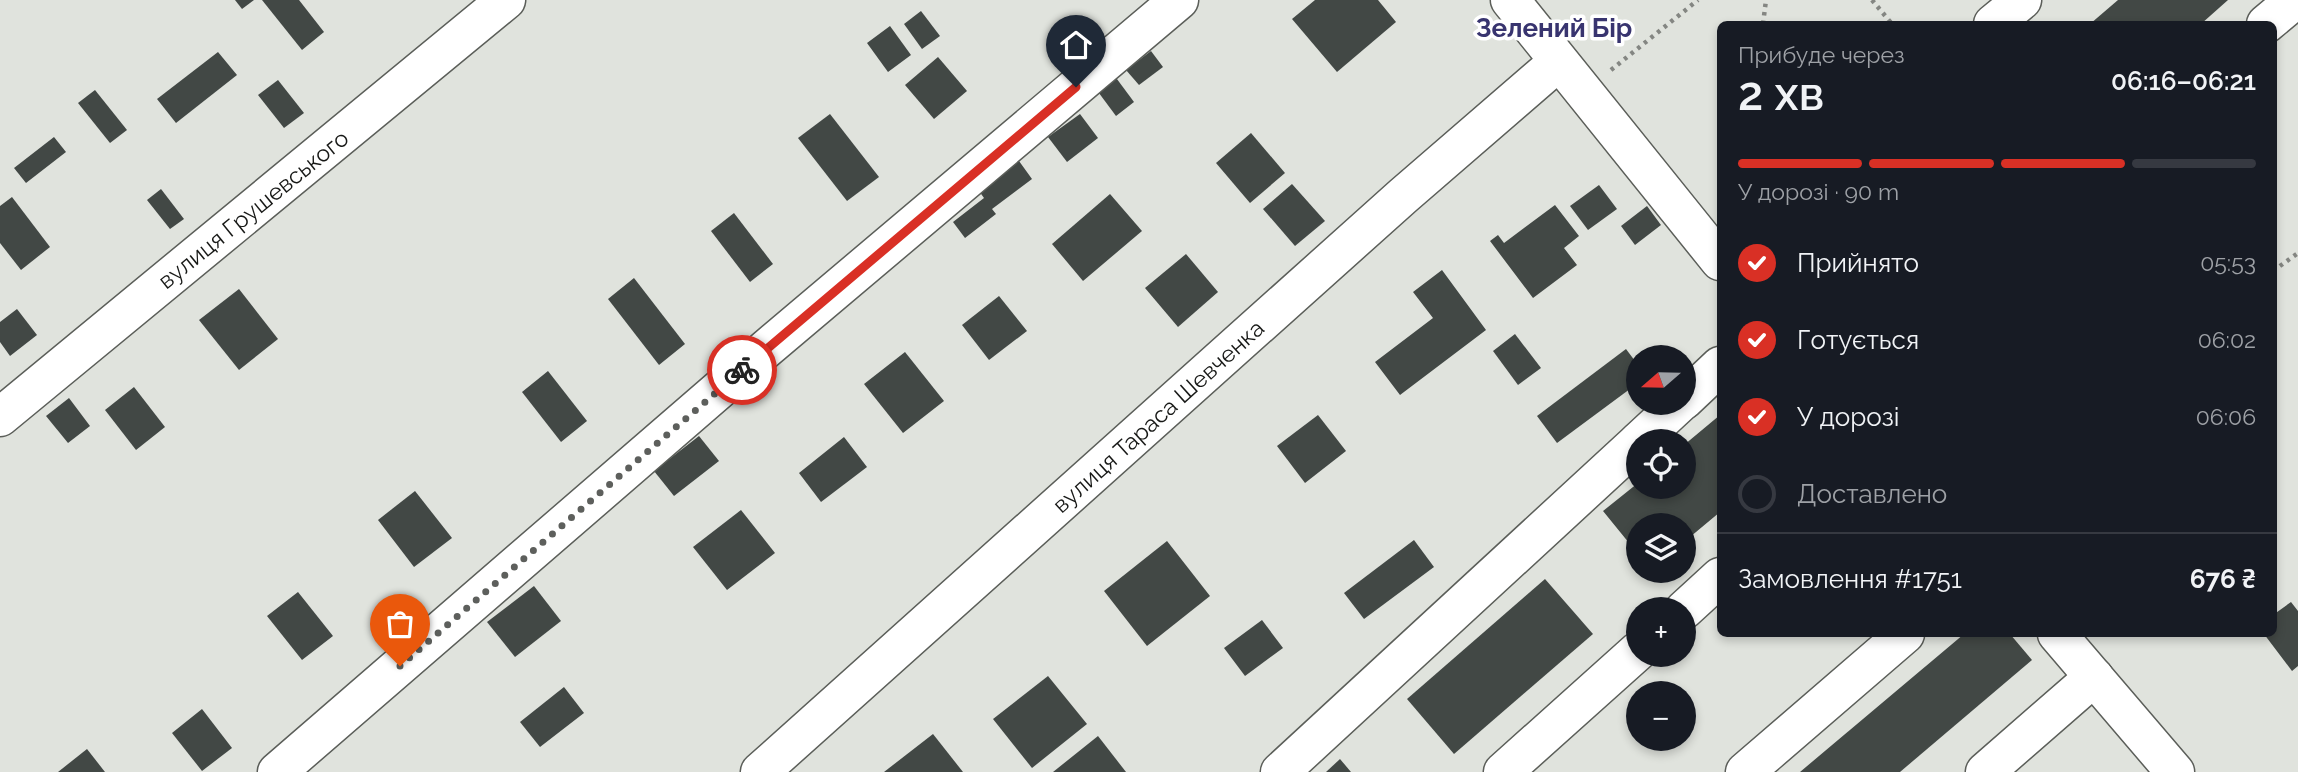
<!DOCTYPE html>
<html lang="uk">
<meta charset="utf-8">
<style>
body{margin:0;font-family:Raleway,sans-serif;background:#20242c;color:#f1f3f6;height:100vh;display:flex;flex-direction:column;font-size:26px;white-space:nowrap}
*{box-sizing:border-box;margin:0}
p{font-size:23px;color:#9ea1a6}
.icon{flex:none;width:38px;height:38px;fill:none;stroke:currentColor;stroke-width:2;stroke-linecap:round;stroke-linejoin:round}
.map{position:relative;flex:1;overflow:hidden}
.drawer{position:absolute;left:1717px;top:21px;width:560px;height:616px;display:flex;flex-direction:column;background:#171b24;border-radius:10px;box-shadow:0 4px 10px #0003}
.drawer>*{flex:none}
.needle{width:46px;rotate:250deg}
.buttons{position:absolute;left:1626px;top:345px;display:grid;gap:14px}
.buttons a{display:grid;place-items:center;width:70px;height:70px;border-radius:50%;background:#171b24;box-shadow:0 4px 10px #0003;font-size:35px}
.pin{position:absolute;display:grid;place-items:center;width:60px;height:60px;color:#fff;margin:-72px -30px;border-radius:50% 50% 50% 0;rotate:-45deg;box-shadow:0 0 7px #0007}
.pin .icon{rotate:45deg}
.courier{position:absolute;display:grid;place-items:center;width:70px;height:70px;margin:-35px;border:5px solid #d93025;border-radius:50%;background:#fff;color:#222;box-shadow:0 2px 9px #0007}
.summary em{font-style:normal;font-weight:600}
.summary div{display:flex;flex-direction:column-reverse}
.summary{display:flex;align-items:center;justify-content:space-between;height:119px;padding:0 21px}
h1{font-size:46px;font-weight:600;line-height:52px}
.bar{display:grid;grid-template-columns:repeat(4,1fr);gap:10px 7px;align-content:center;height:84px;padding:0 21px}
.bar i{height:9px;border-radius:5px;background:#363941}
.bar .current{background:#d93025}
.bar p{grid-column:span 4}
.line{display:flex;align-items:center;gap:18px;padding:0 21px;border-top:2px solid #363941}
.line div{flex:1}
ol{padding:0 21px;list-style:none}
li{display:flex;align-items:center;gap:21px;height:77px}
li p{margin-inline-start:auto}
li .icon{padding:7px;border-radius:50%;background:#d93025;color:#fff;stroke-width:4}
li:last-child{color:#9ea1a6}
li i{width:38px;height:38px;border:4px solid #363941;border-radius:50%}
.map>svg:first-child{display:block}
</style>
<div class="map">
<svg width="2298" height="772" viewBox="0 0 2298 772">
<rect width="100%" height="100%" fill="#e0e3dd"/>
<g fill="#424845">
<polygon points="235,0 254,0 242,9"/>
<polygon points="262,0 299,0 324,32 302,50"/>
<polygon points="1315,0 1378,0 1396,22 1337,72 1292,19"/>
<polygon points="2118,0 2228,0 2201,24 2090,24"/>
<polygon points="921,11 940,36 922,49 904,24"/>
<polygon points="890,26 911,55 888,72 867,43"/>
<polygon points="1151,51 1163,67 1139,85 1126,70"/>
<polygon points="218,52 237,75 176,123 157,99"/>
<polygon points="938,57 967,91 934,119 905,85"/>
<polygon points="1111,71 1134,102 1116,116 1093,85"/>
<polygon points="278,80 304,113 284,128 258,95"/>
<polygon points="95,90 127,130 110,143 78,103"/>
<polygon points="830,114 879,177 847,201 798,138"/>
<polygon points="1080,114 1098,138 1067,162 1048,137"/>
<polygon points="1251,133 1285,173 1250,203 1216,163"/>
<polygon points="54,137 66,152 26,183 14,168"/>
<polygon points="1019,161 1032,179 992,209 996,214 965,238 953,222 984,198 979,191"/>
<polygon points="1292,184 1325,221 1295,246 1263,209"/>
<polygon points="1599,185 1617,209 1588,230 1570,206"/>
<polygon points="161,189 184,219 170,229 147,200"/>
<polygon points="1110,194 1142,231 1083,281 1052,244"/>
<polygon points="12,197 50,247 21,270 0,243 0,206"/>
<polygon points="1555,205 1579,236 1564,248 1577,265 1533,298 1490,241 1498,235 1504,243"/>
<polygon points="1647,206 1661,225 1635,245 1621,226"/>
<polygon points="734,213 773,264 750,282 711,231"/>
<polygon points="1186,254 1218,292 1178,327 1145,288"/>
<polygon points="1442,270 1486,330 1400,395 1375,362 1433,318 1413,292"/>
<polygon points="634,278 685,344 659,365 608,299"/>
<polygon points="239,289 278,339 239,370 199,320"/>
<polygon points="999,296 1027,331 989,360 962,325"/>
<polygon points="17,309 37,335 10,356 0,342 0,322"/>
<polygon points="1515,334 1541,368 1518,385 1493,351"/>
<polygon points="1626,349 1638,365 1638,383 1557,443 1537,416"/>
<polygon points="905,352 944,401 903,433 864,384"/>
<polygon points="548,371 587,421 561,442 522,392"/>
<polygon points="134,387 165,427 136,450 105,410"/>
<polygon points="69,398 90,426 68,443 46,416"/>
<polygon points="1318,415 1346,451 1305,483 1277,446"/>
<polygon points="1720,415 1720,512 1684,542 1684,525 1638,525 1638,554 1603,511 1638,483 1638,486 1684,486 1684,445"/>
<polygon points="699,436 719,461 674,496 654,471"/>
<polygon points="844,437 867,467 821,502 799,473"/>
<polygon points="415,491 452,538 414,567 378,520"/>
<polygon points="741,510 775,553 727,590 693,547"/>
<polygon points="1414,540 1434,567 1364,619 1344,593"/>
<polygon points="1167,541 1210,596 1147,646 1104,591"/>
<polygon points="1545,579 1593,634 1454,754 1407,699"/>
<polygon points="534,586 561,621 515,657 487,622"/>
<polygon points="298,592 333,636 302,660 267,616"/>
<polygon points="2291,602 2298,611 2298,666 2292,671 2264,634 2273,634 2273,615"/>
<polygon points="1262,620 1283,648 1245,676 1224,648"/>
<polygon points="1964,634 2010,634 2032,660 1900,772 1800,772"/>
<polygon points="1048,676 1087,724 1032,768 993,719"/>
<polygon points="564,687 584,713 540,747 520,722"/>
<polygon points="202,709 232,748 202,771 172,733"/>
<polygon points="933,734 963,772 884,772"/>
<polygon points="1098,736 1126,772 1053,772"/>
<polygon points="87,749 105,772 58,772"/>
<polygon points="1340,759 1351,772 1326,772"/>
</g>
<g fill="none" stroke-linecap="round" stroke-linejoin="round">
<g stroke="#5b5e59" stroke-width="41">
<g id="minor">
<polyline points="1510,0 1720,261"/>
<polyline points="1993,24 2022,0"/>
<polyline points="2266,24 2290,4"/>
<polyline points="1684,400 1720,366"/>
<polyline points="0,417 506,0"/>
<polyline points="1639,441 1681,402"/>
<polyline points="1684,610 1720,577"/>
<polyline points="2057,634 2175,772"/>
<polyline points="277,772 766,349 1179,0"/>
<polyline points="760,772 1403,196 1558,62"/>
<polyline points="1280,772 1638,442"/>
<polyline points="1503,772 1638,651"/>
<polyline points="1745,772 1905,634"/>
<polyline points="1985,772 2094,677"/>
</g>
</g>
<g stroke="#848682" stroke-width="4.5" stroke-dasharray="3.5 5" stroke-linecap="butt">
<polyline points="1872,0 1892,24"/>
<polyline points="1763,24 1766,0"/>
<polyline points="1611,70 1698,0"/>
<polyline points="2273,271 2298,253"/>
</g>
<use href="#minor" stroke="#fff" stroke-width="38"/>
</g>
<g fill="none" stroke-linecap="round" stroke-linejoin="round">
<polyline stroke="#5d5f5c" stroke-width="7" stroke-dasharray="0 12.6" points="400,666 742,370"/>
<polyline stroke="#d93025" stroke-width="9" points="742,370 1076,87"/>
</g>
<g text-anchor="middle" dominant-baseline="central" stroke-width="7" stroke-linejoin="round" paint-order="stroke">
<g font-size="23" fill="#171816" stroke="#fff">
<text transform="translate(253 209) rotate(-39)">вулиця Грушевського</text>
<text transform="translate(1158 416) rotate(-42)">вулиця Тараса Шевченка</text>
</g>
<g font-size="26" font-weight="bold" fill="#38346f" stroke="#fff">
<text x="1554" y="28">Зелений Бір</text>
</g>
</g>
</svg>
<div class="buttons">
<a><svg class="needle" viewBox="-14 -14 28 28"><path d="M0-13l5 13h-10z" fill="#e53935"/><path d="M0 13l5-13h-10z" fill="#9ea1a6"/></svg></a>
<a><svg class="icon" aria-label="locate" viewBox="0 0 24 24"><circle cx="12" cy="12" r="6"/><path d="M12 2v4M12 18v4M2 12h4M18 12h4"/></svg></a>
<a><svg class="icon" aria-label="layers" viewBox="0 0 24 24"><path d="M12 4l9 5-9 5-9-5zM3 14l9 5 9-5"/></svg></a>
<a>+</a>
<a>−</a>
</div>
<div class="pin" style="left:400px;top:666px;background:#ea580c"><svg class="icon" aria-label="bag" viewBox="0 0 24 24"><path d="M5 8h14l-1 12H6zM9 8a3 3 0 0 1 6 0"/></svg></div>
<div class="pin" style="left:1076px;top:87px;background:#1f2937"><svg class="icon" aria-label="home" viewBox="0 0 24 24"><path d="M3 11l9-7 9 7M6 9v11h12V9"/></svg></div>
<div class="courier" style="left:742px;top:370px"><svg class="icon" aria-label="bike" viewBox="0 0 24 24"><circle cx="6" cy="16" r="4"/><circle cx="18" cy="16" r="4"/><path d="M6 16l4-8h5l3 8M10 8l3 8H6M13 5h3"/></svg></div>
<section class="drawer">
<div class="summary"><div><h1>2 хв</h1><p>Прибуде через</p></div><em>06:16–06:21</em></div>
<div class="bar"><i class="current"></i><i class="current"></i><i class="current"></i><i></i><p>У дорозі · 90 m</p></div>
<ol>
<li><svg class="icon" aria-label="check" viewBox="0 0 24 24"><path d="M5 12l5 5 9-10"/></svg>Прийнято<p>05:53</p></li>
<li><svg class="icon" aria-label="check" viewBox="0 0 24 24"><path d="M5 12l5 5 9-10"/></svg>Готується<p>06:02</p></li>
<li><svg class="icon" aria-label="check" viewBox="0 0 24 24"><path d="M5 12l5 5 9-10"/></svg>У дорозі<p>06:06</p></li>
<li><i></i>Доставлено</li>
</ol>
<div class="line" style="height:91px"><div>Замовлення #1751</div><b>676 ₴</b></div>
</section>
</div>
